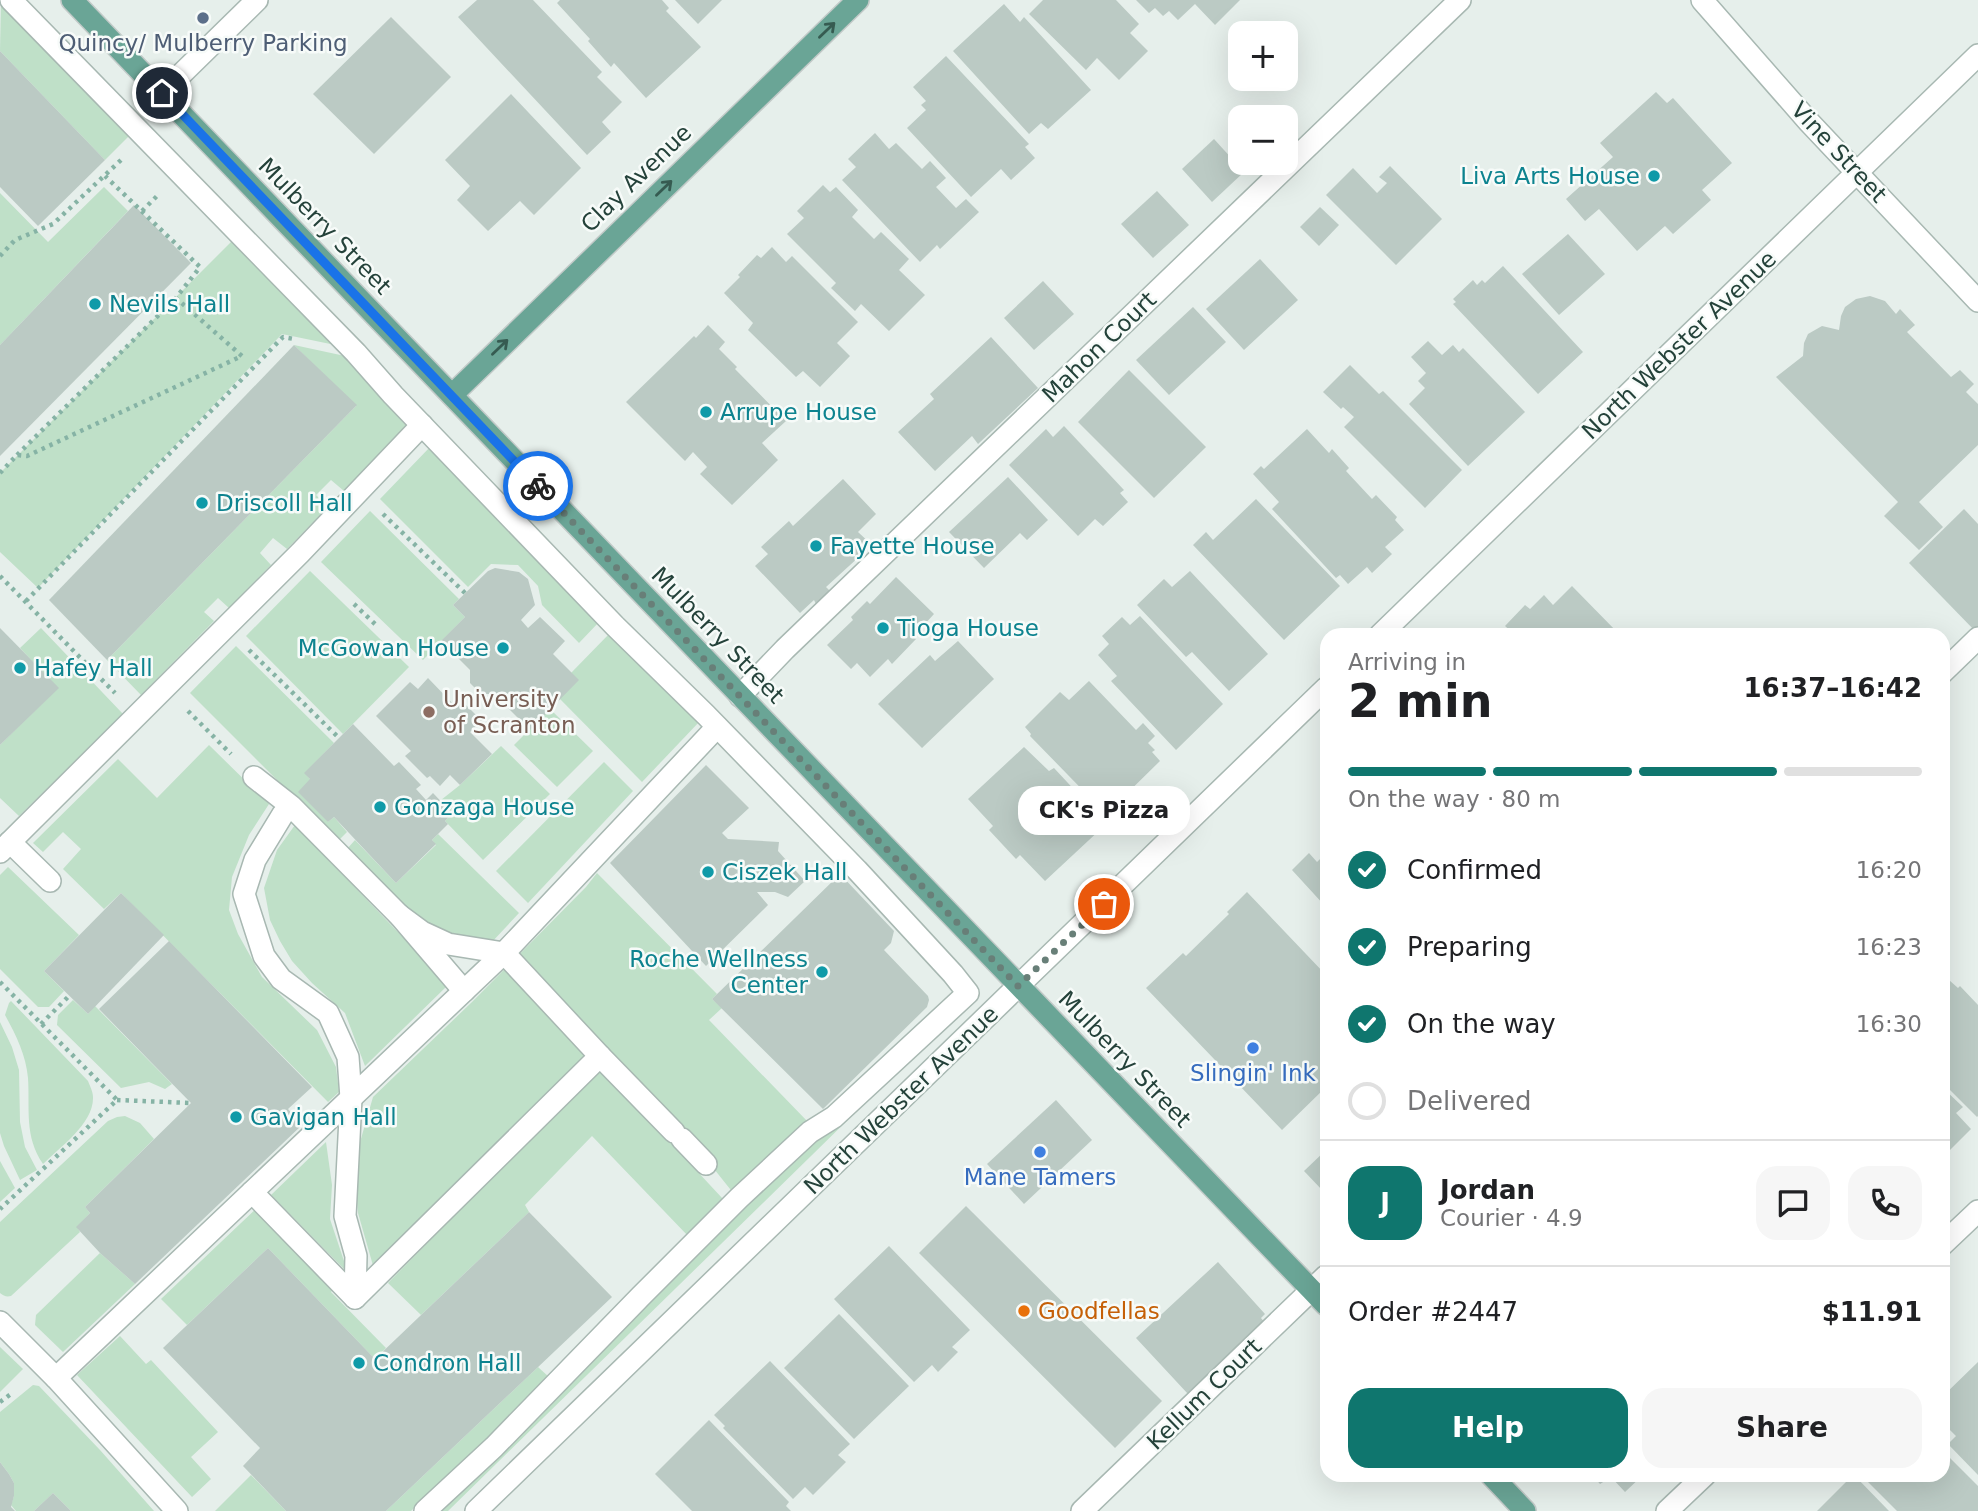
<!DOCTYPE html>
<meta charset="utf-8">
<style>
body{margin:0;font-family:"DejaVu Sans",sans-serif;background:#f6f6f6;color:#202124;height:100vh;display:flex;flex-direction:column;font-size:26px;white-space:nowrap}
*{box-sizing:border-box;margin:0}
p{font-size:23px;color:#757577}
.icon{flex:none;width:38px;height:38px;fill:none;stroke:currentColor;stroke-width:2;stroke-linecap:round;stroke-linejoin:round}
.map{position:relative;flex:1;overflow:hidden}
.drawer{position:absolute;left:1320px;top:628px;width:630px;height:854px;display:flex;flex-direction:column;background:#fff;border-radius:21px;box-shadow:0 7px 28px #0002}
.drawer>*{flex:none}
.buttons{position:absolute;left:1228px;top:21px;display:grid;gap:14px}
.buttons a{display:grid;place-items:center;width:70px;height:70px;border-radius:14px;background:#fff;box-shadow:0 7px 28px #0002;font-size:35px}
.pin{position:absolute;display:grid;place-items:center;width:60px;height:60px;color:#fff;margin:-30px;border:4px solid #fff;border-radius:50%;box-shadow:0 2px 7px #0007}
.courier{position:absolute;display:grid;place-items:center;width:70px;height:70px;margin:-35px;border:5px solid #1a73e8;border-radius:50%;background:#fff;color:#222;box-shadow:0 2px 9px #0007}
.bubble{position:absolute;height:49px;border-radius:21px;background:#fff;box-shadow:0 7px 28px #0002;font-size:23px;font-weight:600;line-height:49px;text-align:center}
.summary em{font-style:normal;font-weight:600}
.summary div{display:flex;flex-direction:column-reverse}
.summary{display:flex;align-items:center;justify-content:space-between;height:119px;padding:0 28px}
h1{font-size:46px;font-weight:600;line-height:52px}
.bar{display:grid;grid-template-columns:repeat(4,1fr);gap:10px 7px;align-content:center;height:84px;padding:0 28px}
.bar i{height:9px;border-radius:5px;background:#e0e0e0}
.bar .active{background:#0f766e}
.bar p{grid-column:span 4}
.line{display:flex;align-items:center;gap:18px;padding:0 28px;border-top:2px solid #e0e0e0}
.line div{flex:1}
.round{display:grid;place-items:center;flex:none;width:74px;height:74px;border-radius:21px;background:#f6f6f6}
ol{padding:0 28px;list-style:none}
li{display:flex;align-items:center;gap:21px;height:77px}
li p{margin-inline-start:auto}
li .icon{padding:7px;border-radius:50%;background:#0f766e;color:#fff;stroke-width:4}
li:last-child{color:#757577}
li i{width:38px;height:38px;border:4px solid #e0e0e0;border-radius:50%}
.button{display:flex;gap:14px;margin-top:auto;padding:14px 28px}
.button a{flex:1;height:80px;border-radius:21px;background:#0f766e;color:#fff;font-size:28px;font-weight:600;line-height:80px;text-align:center}
.button a+a{background:#f6f6f6;color:#202124}
.map>svg:first-child{display:block}
</style>
<div class="map">
<svg width="1978" height="1511" viewBox="0 0 1978 1511">
<rect width="100%" height="100%" fill="#e6efeb"/>
<g fill="#bfe0c8">
<polygon points="1,0 132,133 105,160 0,51"/>
<polygon points="104,187 128,211 0,345 0,193 48,242"/>
<polygon points="235,238 340,346 282,334 38,588 0,552 0,473"/>
<polygon points="294,345 345,356 408,424 344,491 331,480 316,495 328,507 287,549 273,538 260,553 271,565 229,608 218,598 204,612 214,621 141,695 107,660 356,406"/>
<polygon points="430,447 600,621 579,643 542,605 538,586 518,565 491,564 468,587 380,499"/>
<polygon points="370,511 459,599 453,605 465,617 423,660 321,562"/>
<polygon points="310,571 409,667 343,734 246,636"/>
<polygon points="41,628 123,714 19,816 0,798 0,745 58,688 20,648"/>
<polygon points="610,633 700,721 642,782 560,699 571,673"/>
<polygon points="236,646 334,743 305,773 310,779 328,822 334,817 347,832 338,841 190,693"/>
<polygon points="550,709 593,751 557,787 514,745"/>
<polygon points="209,745 269,804 249,835 232,877 229,910 238,934 262,977 317,1030 336,1067 339,1092 328,1102 121,893 104,909 63,869 81,849 63,832 43,852 33,843 118,759 157,798"/>
<polygon points="501,746 550,794 483,860 445,821 452,813 441,800 460,785"/>
<polygon points="604,762 633,791 528,903 496,871"/>
<polygon points="295,825 444,980 446,987 365,1066 345,1013 312,983 292,961 280,941 270,920 264,888 277,850"/>
<path d="M438,834L519,913L491,943C474,940 458,937 442,931C405,917 375,877 347,849L355,840L396,883L436,845L432,840Z"/>
<polygon points="8,867 79,935 44,971 64,991 49,1007 38,1007 0,969 0,875"/>
<polygon points="597,873 717,994 712,999 722,1008 709,1020 809,1123 734,1194 687,1135 586,1057 374,1269 358,1213 354,1163 373,1097 472,1002 586,887"/>
<polygon points="73,1000 88,1014 95,1006 172,1084 165,1089 149,1082 121,1088 57,1025 58,1015"/>
<path d="M11,1001L88,1081C90,1086 93,1092 93,1097C94,1123 60,1147 43,1164C24,1136 30,1109 28,1078C26,1055 16,1035 5,1015L9,1003Z"/>
<polygon points="0,1022 12,1047 19,1070 20,1122 25,1147 37,1170 20,1180 4,1146 0,1133"/>
<polygon points="603,1070 723,1199 724,1202 689,1237 592,1136 525,1205 529,1212 528,1213 421,1315 388,1283 596,1071"/>
<polygon points="859,1109 448,1511 436,1511 499,1457 612,1337 814,1139"/>
<path d="M125,1116L140,1123L154,1139L85,1207L90,1213L77,1227L80,1232L11,1296C6,1297 4,1296 0,1293V1222L108,1121L117,1117Z"/>
<polygon points="326,1142 332,1185 330,1219 348,1273 271,1195"/>
<polygon points="0,1161 15,1188 0,1202"/>
<polygon points="262,1203 339,1282 331,1292 386,1348 375,1359 268,1248 187,1325 161,1299"/>
<polygon points="100,1253 135,1284 63,1352 35,1325 36,1315"/>
<polygon points="120,1336 146,1364 151,1360 218,1432 191,1457 211,1479 192,1497 77,1375"/>
<polygon points="0,1347 23,1369 0,1392"/>
<polygon points="538,1367 550,1378 411,1511 386,1511"/>
<polygon points="33,1385 39,1386 100,1450 154,1511 71,1511 53,1493 34,1511 16,1511 11,1505 14,1496 14,1483 9,1474 0,1462 0,1412"/>
<polygon points="251,1475 286,1511 215,1511"/>
</g>
<g fill="#bbcac4">
<polygon points="477,0 533,0 602,72 597,77 622,102 602,122 611,132 587,155 458,17"/>
<polygon points="560,0 662,0 669,8 666,11 701,47 646,98 614,63 611,67 588,41 590,39 557,3"/>
<polygon points="675,0 722,0 698,24"/>
<polygon points="1043,0 1116,0 1139,24 1130,33 1148,51 1119,80 1097,58 1086,70 1029,14"/>
<polygon points="1136,0 1240,0 1215,25 1195,4 1178,20 1169,11 1163,16 1155,8 1149,13"/>
<polygon points="1004,4 1020,22 1024,17 1091,90 1048,129 1041,123 1029,134 953,51"/>
<polygon points="391,17 451,77 374,154 313,94"/>
<polygon points="0,51 105,160 38,226 0,187"/>
<polygon points="946,56 1029,144 1025,147 1035,158 1011,180 1001,169 971,197 907,128 926,110 921,105 926,101 913,87"/>
<polygon points="1656,92 1667,103 1673,98 1732,163 1702,190 1711,200 1673,234 1665,226 1637,251 1599,209 1585,221 1566,199 1613,157 1600,143"/>
<polygon points="511,94 581,168 534,215 520,201 488,231 457,200 470,186 445,160"/>
<polygon points="875,133 889,149 896,143 922,169 930,161 946,178 936,187 956,208 966,199 979,212 940,249 937,245 920,262 842,180 856,167 848,159"/>
<polygon points="1214,139 1244,172 1212,202 1182,169"/>
<polygon points="1390,166 1442,219 1396,265 1326,195 1353,168 1377,193 1387,183 1379,177"/>
<polygon points="823,185 830,192 836,187 858,210 852,217 874,239 881,232 909,259 899,270 925,295 889,331 861,304 855,311 831,288 836,283 787,234 804,218 797,211"/>
<polygon points="1157,191 1189,225 1153,258 1121,224"/>
<polygon points="134,205 191,263 0,456 0,345"/>
<polygon points="1320,207 1339,225 1319,246 1300,227"/>
<polygon points="1568,234 1605,274 1559,315 1522,274"/>
<polygon points="772,247 786,262 792,256 858,322 837,343 850,356 820,387 803,371 796,377 748,330 753,323 724,293 740,277 738,275 757,255 761,258"/>
<polygon points="1260,259 1298,300 1244,350 1206,309"/>
<polygon points="1503,266 1583,352 1538,394 1453,304 1456,302 1453,299 1473,280 1477,285 1482,280 1485,283"/>
<polygon points="1043,281 1074,314 1034,350 1004,318"/>
<polygon points="1870,296 1885,301 1896,314 1900,309 1915,325 1907,332 1951,377 1960,370 1974,384 1966,392 1978,404 1978,445 1919,502 1943,527 1919,550 1884,516 1898,502 1776,377 1803,356 1804,343 1808,334 1822,326 1839,330 1841,316 1845,307 1856,299"/>
<polygon points="1193,307 1226,342 1169,395 1136,360"/>
<polygon points="708,325 725,342 719,349 737,367 735,369 786,421 762,443 778,460 732,505 700,474 707,467 693,452 685,461 626,402 694,336 696,338"/>
<polygon points="991,337 1038,388 978,444 972,436 935,471 898,432 934,399 930,394"/>
<polygon points="1428,341 1442,355 1453,345 1459,352 1463,348 1525,412 1468,466 1409,404 1425,388 1418,381 1426,373 1411,357"/>
<polygon points="294,345 357,405 107,660 49,600"/>
<polygon points="1350,365 1379,394 1383,391 1462,470 1425,508 1344,427 1354,417 1343,407 1341,409 1323,392"/>
<polygon points="1129,370 1206,447 1154,498 1078,422"/>
<polygon points="1064,426 1124,490 1120,493 1128,502 1103,526 1095,519 1078,536 1009,465 1046,429 1053,437"/>
<polygon points="1307,429 1329,453 1332,449 1349,468 1346,471 1372,499 1376,495 1397,517 1395,520 1404,530 1385,547 1392,554 1372,573 1367,567 1348,584 1340,575 1336,578 1272,509 1279,502 1253,474 1261,466 1264,469"/>
<polygon points="1008,477 1048,520 1027,540 1020,533 984,568 949,532"/>
<polygon points="843,479 876,514 858,532 872,545 826,587 830,591 816,604 814,600 800,613 755,566 768,554 761,547 789,521 793,526"/>
<polygon points="1256,499 1340,586 1284,640 1193,545 1206,532 1213,540"/>
<polygon points="1964,509 1978,524 1978,634 1909,563"/>
<polygon points="495,568 519,572 528,579 535,605 521,620 528,628 540,617 565,641 553,654 579,680 530,730 494,694 481,694 470,683 470,670 441,641 465,617 453,605 488,571"/>
<polygon points="1190,571 1268,654 1229,691 1192,652 1186,657 1137,605 1164,579 1172,587"/>
<polygon points="896,577 934,614 913,637 916,639 892,664 888,659 870,677 857,663 851,669 827,645 853,620 851,617 867,601 870,604"/>
<polygon points="1572,586 1620,635 1515,635 1505,626 1525,605 1530,609 1544,595 1553,605"/>
<polygon points="1140,616 1223,704 1176,750 1111,681 1117,676 1098,655 1109,644 1102,636 1122,617 1130,625"/>
<polygon points="0,628 59,688 0,745"/>
<polygon points="958,641 994,679 922,748 878,704 930,655 935,661"/>
<polygon points="428,678 453,704 459,698 482,721 470,732 492,754 460,785 450,775 440,786 430,776 427,778 405,756 411,751 376,716 410,682 418,689"/>
<polygon points="1089,681 1136,730 1143,723 1155,736 1148,743 1155,750 1152,752 1160,761 1106,814 1030,736 1031,734 1025,727 1060,692 1069,700"/>
<polygon points="353,724 394,766 399,762 421,785 416,789 426,800 433,793 452,813 445,821 448,824 432,840 436,844 396,883 334,817 328,822 298,792 310,779 304,773"/>
<polygon points="1024,747 1049,771 1054,768 1081,797 1077,800 1103,827 1045,881 1020,855 1016,859 989,830 993,826 968,799"/>
<polygon points="706,765 749,808 722,833 728,839 779,842 778,851 805,881 788,897 775,892 757,892 768,905 706,966 610,863"/>
<polygon points="1309,853 1317,862 1326,853 1326,914 1322,909 1325,906 1292,870"/>
<polygon points="840,874 894,931 891,943 884,950 928,996 929,1000 927,1007 823,1109 712,999"/>
<polygon points="1247,892 1326,975 1326,1087 1282,1130 1146,988 1183,953 1186,956 1229,914 1227,912"/>
<polygon points="121,893 164,935 88,1014 44,971"/>
<polygon points="169,941 312,1087 288,1109 302,1125 135,1284 100,1253 76,1227 90,1213 85,1207 191,1103 99,1009"/>
<polygon points="1949,980 1958,988 1960,986 1978,1005 1978,1116 1977,1117 1942,1082 1942,986"/>
<polygon points="1942,1087 1963,1107 1956,1113 1971,1129 1942,1158"/>
<polygon points="1056,1100 1092,1140 1024,1204 987,1164"/>
<polygon points="1326,1150 1326,1188 1323,1191 1304,1171"/>
<polygon points="966,1206 1162,1401 1115,1448 919,1253"/>
<polygon points="529,1212 612,1297 386,1511 286,1511 243,1466 260,1448 163,1348 268,1248 375,1359"/>
<polygon points="889,1246 970,1330 952,1347 958,1352 938,1372 932,1365 914,1382 834,1299"/>
<polygon points="1218,1262 1265,1314 1261,1318 1265,1323 1188,1394 1136,1338"/>
<polygon points="839,1314 909,1386 854,1439 784,1368"/>
<polygon points="770,1361 850,1444 838,1455 846,1462 813,1495 805,1487 793,1499 723,1428 725,1426 714,1415"/>
<polygon points="1978,1362 1978,1475 1948,1444 1956,1436 1942,1422 1942,1397"/>
<polygon points="709,1420 789,1502 786,1506 791,1511 692,1511 655,1474"/>
<polygon points="1942,1450 1978,1486 1978,1511 1897,1511 1861,1475 1942,1475"/>
<polygon points="0,1462 9,1474 14,1483 14,1496 11,1507 15,1511 0,1511"/>
<polygon points="1592,1475 1643,1475 1625,1492 1611,1477 1600,1484"/>
<polygon points="1854,1475 1889,1511 1817,1511 1853,1475"/>
<polygon points="53,1493 71,1511 34,1511"/>
</g>
<g fill="none" stroke-linecap="round" stroke-linejoin="round">
<g stroke="#a8b8b2" stroke-width="24">
<g id="minor">
<polyline points="11,0 356,353 393,395 615,626 706,715 857,870 953,974 968,993 834,1117 810,1132 739,1198 641,1296 494,1447 425,1511"/>
<polyline points="1702,0 1809,122 1978,301"/>
<polyline points="162,93 257,0"/>
<polyline points="1380,635 1978,55"/>
<polyline points="1942,673 1978,638"/>
<polyline points="740,696 785,649 1460,0"/>
<polyline points="254,777 291,806 399,915 464,991"/>
<polyline points="283,814 255,860 244,894 264,956 281,979 328,1013 348,1057 351,1098 345,1216 356,1256 355,1298"/>
<polyline points="10,842 50,881"/>
<polyline points="0,852 300,553 422,425"/>
<polyline points="399,915 422,932 448,944 504,953 600,1056 674,1132"/>
<polyline points="682,1139 706,1164"/>
<polyline points="252,1192 355,1298 600,1056"/>
<polyline points="1942,1245 1978,1211"/>
<polyline points="0,1322 56,1378 177,1511"/>
<polyline points="56,1378 504,953 717,727"/>
<polyline points="476,1511 1326,688"/>
<polyline points="1082,1511 1326,1276"/>
<polyline points="1667,1511 1705,1475"/>
</g>
</g>
<g stroke="#c2cac8" stroke-width="24">
<g id="major">
<polyline points="72,0 1326,1305"/>
<polyline points="452,395 858,0"/>
<polyline points="1491,1475 1525,1511"/>
</g>
</g>
<g stroke="#86b3a5" stroke-width="4.5" stroke-dasharray="3.5 5" stroke-linecap="butt">
<polyline points="142,211 157,196"/>
<polyline points="0,256 15,240 53,224 121,160"/>
<polyline points="17,455 176,298 200,267 105,176"/>
<polyline points="0,473 17,455 27,456 242,356 176,298"/>
<polyline points="383,514 465,593"/>
<polyline points="0,576 115,693"/>
<polyline points="26,601 283,337 294,339"/>
<polyline points="354,604 375,624"/>
<polyline points="249,650 339,738"/>
<polyline points="188,711 231,754"/>
<polyline points="0,982 117,1100 0,1209"/>
<polyline points="41,1024 69,996"/>
<polyline points="117,1100 191,1103"/>
<polyline points="0,1402 11,1394"/>
</g>
<use href="#minor" stroke="#fff" stroke-width="21"/>
<use href="#major" stroke="#6aa596" stroke-width="21"/>
</g>
<defs><path id="oneway-shaft" d="M-6 0H5M1.5-3L5.5 0L1.5 3" fill="none" stroke-width="1.6" stroke-linecap="round" stroke-linejoin="round" transform="scale(1.75)"/></defs>
<g stroke="#365b51">
<use href="#oneway-shaft" transform="translate(827 30) rotate(-44)"/>
<use href="#oneway-shaft" transform="translate(664 188) rotate(-44)"/>
<use href="#oneway-shaft" transform="translate(500 347) rotate(-44)"/>
</g>
<g fill="none" stroke-linecap="round" stroke-linejoin="round">
<polyline stroke="#687f78" stroke-width="7" stroke-dasharray="0 12.6" points="538,486 1018,986 1104,904"/>
<polyline stroke="#1a73e8" stroke-width="9" points="162,93 538,486"/>
</g>
<circle fill="#5c6f8a" stroke="#f7fbf9" stroke-width="2.5" cx="203" cy="18" r="7"/>
<g fill="#0f9aa8" stroke="#f7fbf9" stroke-width="2.5">
<circle cx="1654" cy="176" r="7"/>
<circle cx="95" cy="304" r="7"/>
<circle cx="706" cy="412" r="7"/>
<circle cx="202" cy="503" r="7"/>
<circle cx="816" cy="546" r="7"/>
<circle cx="883" cy="628" r="7"/>
<circle cx="503" cy="648" r="7"/>
<circle cx="20" cy="668" r="7"/>
<circle cx="380" cy="807" r="7"/>
<circle cx="708" cy="872" r="7"/>
<circle cx="822" cy="972" r="7"/>
<circle cx="236" cy="1117" r="7"/>
<circle cx="359" cy="1363" r="7"/>
</g>
<circle fill="#8d6e63" stroke="#f7fbf9" stroke-width="2.5" cx="429" cy="712" r="7"/>
<g fill="#3f7fe0" stroke="#f7fbf9" stroke-width="2.5">
<circle cx="1253" cy="1048" r="7"/>
<circle cx="1040" cy="1152" r="7"/>
</g>
<circle fill="#e8710a" stroke="#f7fbf9" stroke-width="2.5" cx="1024" cy="1311" r="7"/>
<g text-anchor="middle" dominant-baseline="central" stroke-width="5" stroke-linejoin="round" paint-order="stroke">
<g font-size="23" fill="#4e5e75" stroke="#f7fbf9">
<text x="203" y="43">Quincy/ Mulberry Parking</text>
</g>
<g font-size="23" fill="#24423a" stroke="#f7fbf9">
<text transform="translate(1839 152) rotate(47)">Vine Street</text>
<text transform="translate(636 178) rotate(-44)">Clay Avenue</text>
<text transform="translate(325 226) rotate(46)">Mulberry Street</text>
<text transform="translate(1679 345) rotate(-44)">North Webster Avenue</text>
<text transform="translate(1099 347) rotate(-44)">Mahon Court</text>
<text transform="translate(718 635) rotate(46)">Mulberry Street</text>
<text transform="translate(1125 1059) rotate(46)">Mulberry Street</text>
<text transform="translate(901 1100) rotate(-44)">North Webster Avenue</text>
<text transform="translate(1204 1394) rotate(-44)">Kellum Court</text>
</g>
<g font-size="23" fill="#0d838f" stroke="#f7fbf9" text-anchor="start">
<text x="1640" y="176" text-anchor="end">Liva Arts House</text>
<text x="109" y="304">Nevils Hall</text>
<text x="720" y="412">Arrupe House</text>
<text x="216" y="503">Driscoll Hall</text>
<text x="830" y="546">Fayette House</text>
<text x="897" y="628">Tioga House</text>
<text x="489" y="648" text-anchor="end">McGowan House</text>
<text x="34" y="668">Hafey Hall</text>
<text x="394" y="807">Gonzaga House</text>
<text x="722" y="872">Ciszek Hall</text>
<text x="808" y="959" text-anchor="end">Roche Wellness<tspan x="808" dy="26">Center</tspan></text>
<text x="250" y="1117">Gavigan Hall</text>
<text x="373" y="1363">Condron Hall</text>
</g>
<g font-size="23" fill="#785e54" stroke="#f7fbf9" text-anchor="start">
<text x="443" y="699">University<tspan x="443" dy="26">of Scranton</tspan></text>
</g>
<g font-size="23" fill="#366cbe" stroke="#f7fbf9">
<text x="1253" y="1073">Slingin' Ink</text>
<text x="1040" y="1177">Mane Tamers</text>
</g>
<g font-size="23" fill="#c56008" stroke="#f7fbf9" text-anchor="start">
<text x="1038" y="1311">Goodfellas</text>
</g>
</g>
</svg>
<div class="buttons">
<a>+</a>
<a>−</a>
</div>
<div class="pin" style="left:1104px;top:904px;background:#ea580c"><svg class="icon" aria-label="bag" viewBox="0 0 24 24"><path d="M5 8h14l-1 12H6zM9 8a3 3 0 0 1 6 0"/></svg></div>
<div class="pin" style="left:162px;top:93px;background:#1f2937"><svg class="icon" aria-label="home" viewBox="0 0 24 24"><path d="M3 11l9-7 9 7M6 9v11h12V9"/></svg></div>
<div class="courier" style="left:538px;top:486px"><svg class="icon" aria-label="bike" viewBox="0 0 24 24"><circle cx="6" cy="16" r="4"/><circle cx="18" cy="16" r="4"/><path d="M6 16l4-8h5l3 8M10 8l3 8H6M13 5h3"/></svg></div>
<div class="bubble" style="left:1018px;top:786px;width:172px">CK's Pizza</div>
<section class="drawer">
<div class="summary"><div><h1>2 min</h1><p>Arriving in</p></div><em>16:37–16:42</em></div>
<div class="bar"><i class="active"></i><i class="active"></i><i class="active"></i><i></i><p>On the way · 80 m</p></div>
<ol>
<li><svg class="icon" aria-label="check" viewBox="0 0 24 24"><path d="M5 12l5 5 9-10"/></svg>Confirmed<p>16:20</p></li>
<li><svg class="icon" aria-label="check" viewBox="0 0 24 24"><path d="M5 12l5 5 9-10"/></svg>Preparing<p>16:23</p></li>
<li><svg class="icon" aria-label="check" viewBox="0 0 24 24"><path d="M5 12l5 5 9-10"/></svg>On the way<p>16:30</p></li>
<li><i></i>Delivered</li>
</ol>
<div class="line" style="height:126px"><b class="round" style="background:#0f766e;color:#fff">J</b><div><b>Jordan</b><p>Courier · 4.9</p></div><a class="round"><svg class="icon" aria-label="chat" viewBox="0 0 24 24"><path d="M4 5h16v11H9l-5 4z"/></svg></a><a class="round"><svg class="icon" aria-label="phone" viewBox="0 0 24 24"><path d="M5 4h4l2 5-3 2q2 4 5 5l2-3 5 2v4C11 20 4 13 5 4z"/></svg></a></div>
<div class="line" style="height:91px"><div>Order #2447</div><b>$11.91</b></div>
<div class="button"><a>Help</a><a>Share</a></div>
</section>
</div>
